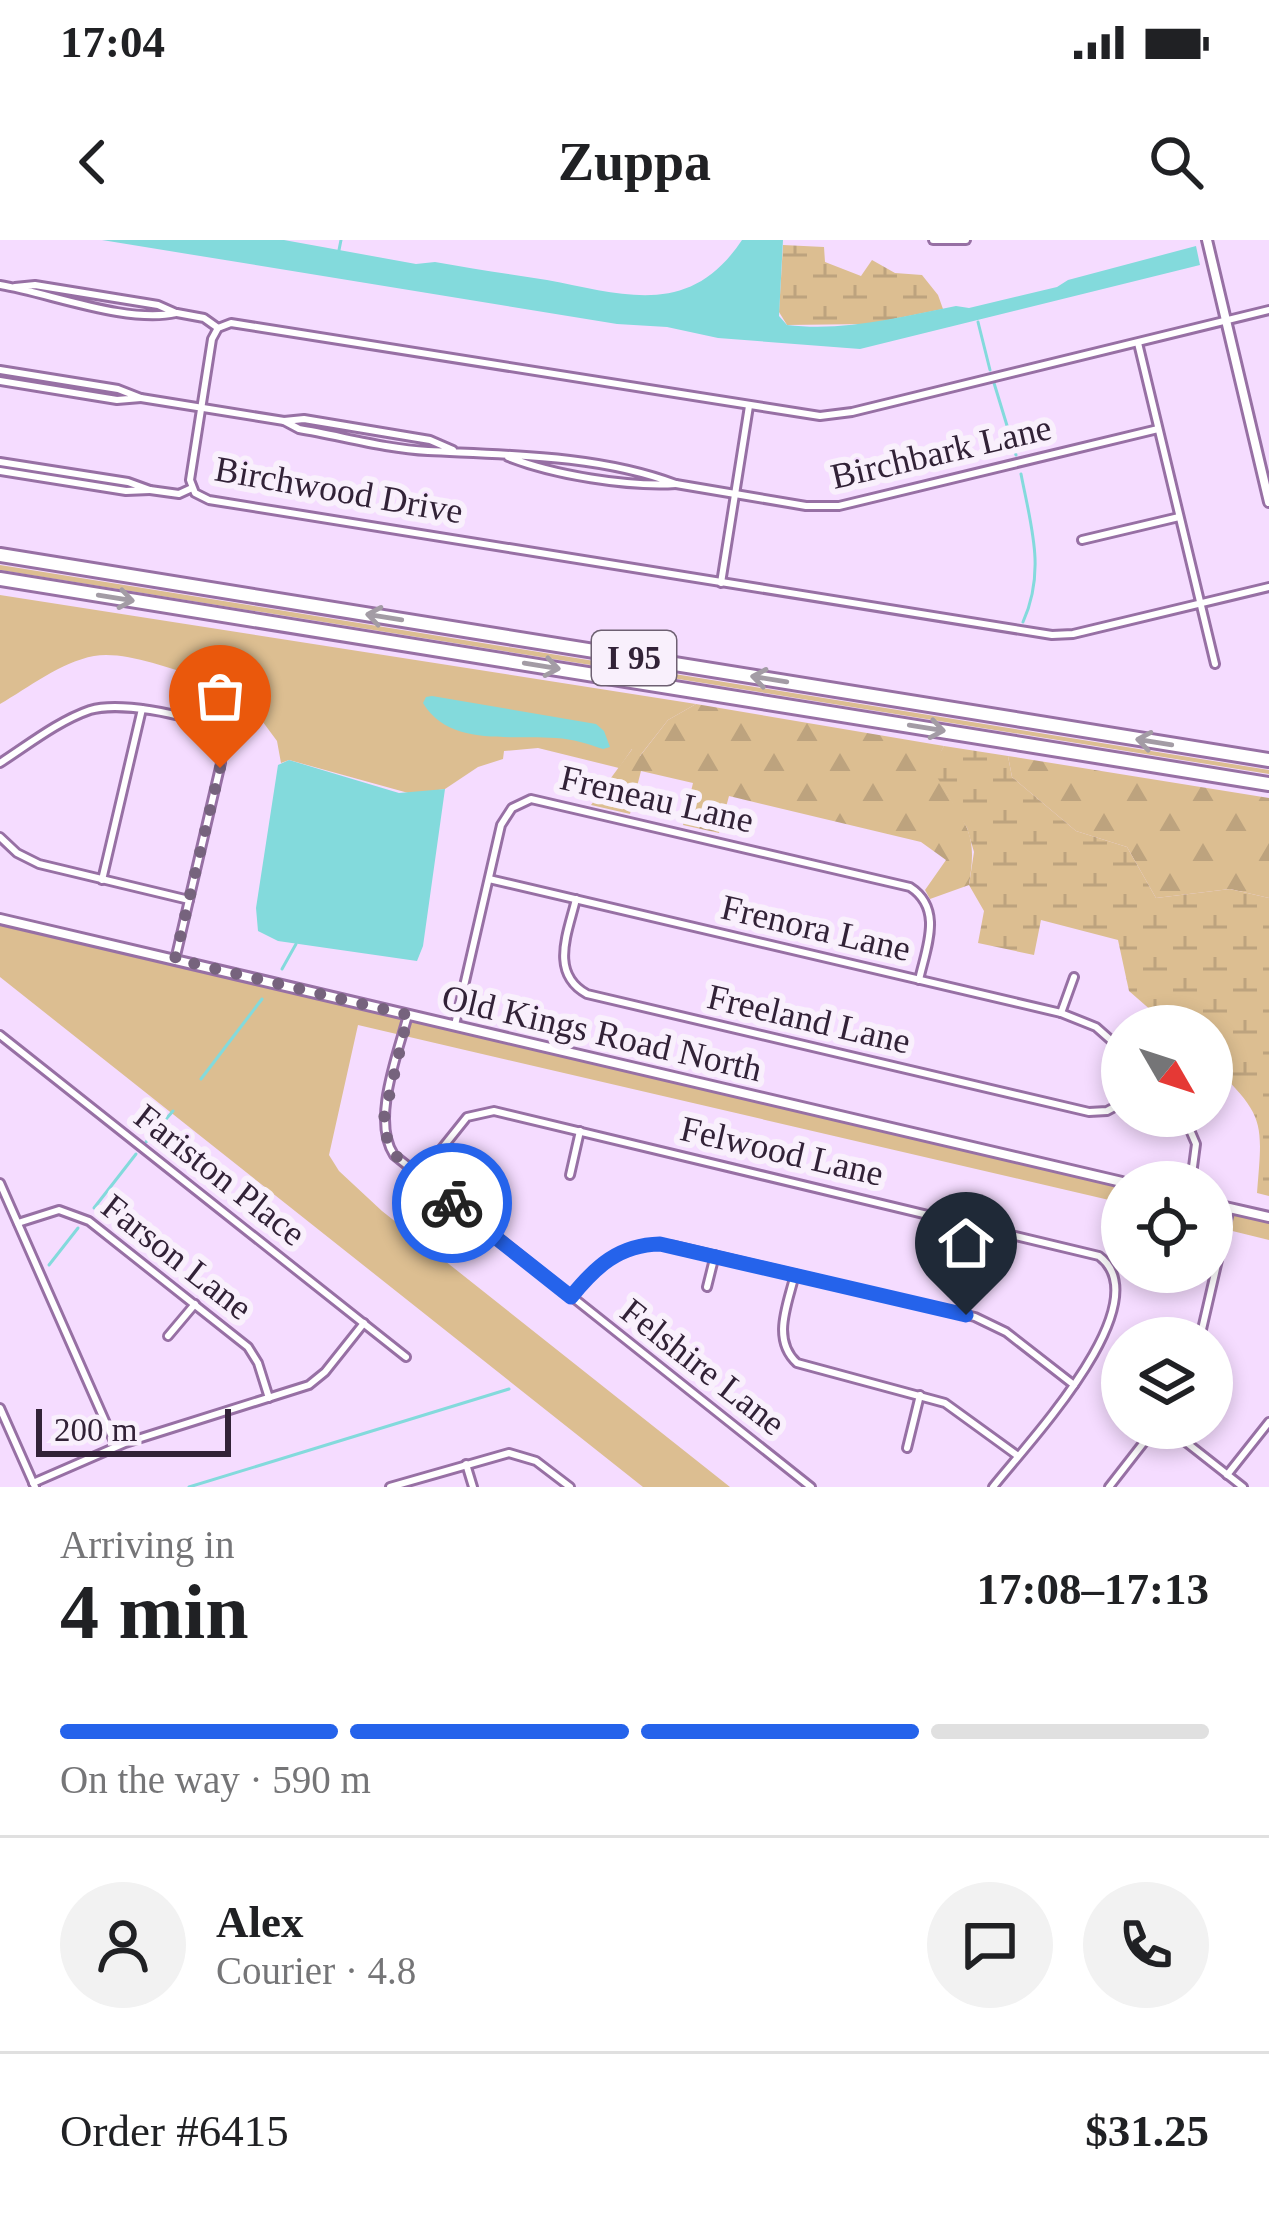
<!DOCTYPE html>
<meta charset="utf-8">
<style>
body{margin:0;font-family:"Times New Roman",serif;background:#f2f2f2;color:#202124;height:100vh;display:flex;flex-direction:column;font-size:45px;white-space:nowrap}
*{box-sizing:border-box;margin:0}
p{font-size:39px;color:#757577}
.icon{flex:none;width:66px;height:66px;fill:none;stroke:currentColor;stroke-width:2;stroke-linecap:round;stroke-linejoin:round}
.map{position:relative;height:1247px;overflow:hidden}
.panel{display:flex;flex-direction:column;background:#fff;flex:1}
.panel>*{flex:none}
.needle{width:78px;rotate:129deg}
.buttons{position:absolute;left:1101px;top:765px;display:grid;gap:24px}
.buttons a{display:grid;place-items:center;width:132px;height:132px;border-radius:50%;background:#fff;box-shadow:0 6px 18px #0003;font-size:60px}
.scale{position:absolute;left:36px;bottom:30px;width:195px;box-sizing:border-box;padding-left:12px;border:6px solid #322237;border-top:0;font-size:33px;line-height:42px;white-space:nowrap;color:#322237;-webkit-text-stroke:9px #f9f0fc;paint-order:stroke}
.pin{position:absolute;display:grid;place-items:center;width:102px;height:102px;color:#fff;margin:-123px -51px;border-radius:50% 50% 50% 0;rotate:-45deg;box-shadow:0 0 12px #0007}
.pin .icon{rotate:45deg}
.courier{position:absolute;display:grid;place-items:center;width:120px;height:120px;margin:-60px;border:9px solid #2563eb;border-radius:50%;background:#fff;color:#222;box-shadow:0 3px 15px #0007}
.head em{font-style:normal;font-weight:700}
.head div{display:flex;flex-direction:column-reverse}
.head{display:flex;align-items:center;justify-content:space-between;height:204px;padding:0 60px}
h1{font-size:78px;font-weight:700;line-height:90px}
.bar{display:grid;grid-template-columns:repeat(4,1fr);gap:18px 12px;align-content:center;height:144px;padding:0 60px}
.bar i{height:15px;border-radius:9px;background:#e0e0e0}
.bar .active{background:#2563eb}
.bar p{grid-column:span 4}
.line{display:flex;align-items:center;gap:30px;padding:0 60px;border-top:3px solid #e0e0e0}
.line div{flex:1}
.round{display:grid;place-items:center;flex:none;width:126px;height:126px;border-radius:63px;background:#f2f2f2}
.status{display:flex;justify-content:space-between;align-items:center;height:84px;padding:0 60px;background:#fff;direction:ltr}
.status svg{height:33px;fill:currentColor}
header{display:flex;justify-content:space-between;align-items:center;height:156px;padding:0 60px;background:#fff;font-size:54px;font-weight:700}
.map>svg:first-child{display:block}
</style>
<div class="status"><b>17:04</b><svg viewBox="0 0 49 12"><path d="M0 12V9h3v3zM5 12V6h3v6zM10 12V3h3v9zM15 12V0h3v12zM26 1h20v11H26zM47 4h2v5h-2z"/></svg></div>
<header><svg class="icon" aria-label="back" viewBox="0 0 24 24"><path d="M15 5l-7 7 7 7"/></svg>Zuppa<svg class="icon" aria-label="search" viewBox="0 0 24 24"><circle cx="10" cy="10" r="6"/><path d="M15 15l6 6"/></svg></header>
<div class="map">
<svg width="1269" height="1247" viewBox="0 0 1269 1247">
<defs>
<pattern id="forest-firs" width="22" height="20" patternUnits="userSpaceOnUse" patternTransform="scale(3)"><rect width="22" height="20" fill="#dcbe91"/><path d="M5 1l3.5 6h-7zM16 11l3.5 6h-7z" fill="#bda37e"/></pattern>
<pattern id="wetland-marsh" width="20" height="14" patternUnits="userSpaceOnUse" patternTransform="scale(3)"><rect width="20" height="14" fill="#dcbe91"/><path d="M1 5h8M5 5V1M11 12h8M15 12V8" fill="none" stroke="#bda37e"/></pattern>
</defs>
<rect width="100%" height="100%" fill="#f5dcff"/>
<g fill="#dcbe91">
<polygon points="0,325 1269,530 1269,534 0,330"/>
<path d="M0,355L696,464L668,480L639,517L632,509L619,528L538,508L504,511L503,519L478,527L445,549L412,554L289,520L281,523L277,501L257,474L224,497L214,483L187,472L197,436C166,428 125,411 94,416C61,422 28,448 0,464Z"/>
<polygon points="0,682 1122,947 1122,963 358,785 329,915 339,931 382,971 730,1247 643,1247 0,737"/>
<polygon points="1212,968 1269,982 1269,1000 1212,986"/>
</g>
<g fill="url(#forest-firs)">
<path d="M696,464L944,506C926,538 954,557 966,586C975,606 972,624 969,645L930,659L925,650L946,620L921,602L729,556L719,593L683,585L693,543L641,531L630,574L591,565L633,508L640,516L668,480Z"/>
<polygon points="1008,516 1269,558 1269,658 1230,649 1156,658 1127,607 1076,591 1012,537"/>
</g>
<g fill="url(#wetland-marsh)">
<polygon points="783,5 824,7 825,22 861,36 872,20 895,33 922,35 938,55 943,69 869,84 787,85 779,72"/>
<path d="M944,506L1008,516L1012,537L1076,591L1127,607L1156,658L1230,649L1269,658V956L1257,953C1263,880 1265,877 1212,824V786H1169L1129,751L1118,700L1041,680L1034,715L978,703L984,671L969,645L974,612L967,588L937,537L936,520Z"/>
</g>
<g fill="#83dadc">
<path d="M102,0H284L416,24L435,22C473,29 510,34 547,40C626,55 690,78 742,0H783L779,76L787,85C844,92 900,77 956,66L969,68L1057,47L1068,40L1196,6L1200,25L860,109L718,98L667,87L617,84Z"/>
<path d="M432,456L596,484L604,491L610,507L603,509C588,504 573,499 556,498C512,494 450,508 423,463L426,457Z"/>
<polygon points="289,520 399,553 445,549 423,706 417,721 278,701 258,691 256,668 278,525"/>
</g>
<g fill="none" stroke-linecap="round" stroke-linejoin="round">
<g stroke="#83dadc" stroke-width="3">
<polyline points="339,10 341,0"/>
<polyline points="978,82 990,130"/>
<polyline points="994,143 1016,215"/>
<path d="M1021,234C1031,286 1046,331 1023,382"/>
<polyline points="282,729 296,704"/>
<polyline points="201,839 262,759"/>
<polyline points="146,902 173,871"/>
<polyline points="94,968 136,914"/>
<polyline points="49,1025 78,988"/>
<polyline points="189,1247 509,1149"/>
</g>
<g stroke="#9770a4" stroke-width="12">
<g id="minor">
<polyline points="933,0 966,0"/>
<path d="M0,45C49,53 127,84 176,73L158,65L35,45L15,47"/>
<polyline points="1269,70 852,172 820,176 231,83 218,88 212,99 190,240 195,253 209,260 1052,395 1073,394 1269,347"/>
<polyline points="177,73 204,78 218,88"/>
<polyline points="1138,103 1215,424"/>
<polyline points="0,130 118,149 141,158 117,160 0,141"/>
<polyline points="141,158 284,181"/>
<path d="M453,210L430,200L304,179L284,181L299,189C341,196 386,209 428,211C509,215 599,215 676,244C627,247 554,235 508,217"/>
<polyline points="0,222 128,242 150,250 126,251 0,231"/>
<polyline points="676,244 806,266 839,266 1158,189"/>
<polyline points="150,250 179,254 192,248"/>
<polyline points="1082,300 1179,277"/>
<polyline points="721,343 749,166"/>
<path d="M0,523C28,505 58,481 90,470C116,462 186,472 208,489C219,498 222,509 221,523L175,720"/>
<polyline points="0,597 17,613 39,624 189,660"/>
<polyline points="489,639 1061,773 1096,787 1122,810"/>
<polyline points="102,640 142,469"/>
<path d="M576,659C568,693 549,733 587,754L1089,872L1107,871L1122,863"/>
<polyline points="1061,773 1074,737"/>
<path d="M408,775C398,813 371,880 394,915L811,1247"/>
<path d="M455,785L501,585L512,568L531,559L910,647C944,669 926,708 919,740"/>
<polyline points="0,795 406,1117"/>
<polyline points="1184,876 1196,904 1191,942"/>
<polyline points="570,935 580,891"/>
<path d="M419,937L467,877L494,871L1099,1016C1162,1063 1025,1206 993,1247"/>
<polyline points="0,943 116,1206"/>
<polyline points="18,983 59,970 89,981 248,1107 258,1123 269,1158"/>
<path d="M795,1034C788,1064 771,1099 797,1123L945,1163L1018,1216"/>
<polyline points="707,1047 715,1015"/>
<path d="M571,1057C600,1022 627,999 675,1006L975,1077L1006,1092L1074,1145"/>
<polyline points="168,1096 195,1064"/>
<polyline points="1200,1098 1230,968"/>
<polyline points="0,1168 35,1247"/>
<polyline points="1168,1188 1243,1247"/>
<polyline points="907,1208 920,1155"/>
<polyline points="466,1224 473,1247"/>
<polyline points="1227,1235 1269,1182"/>
<polyline points="33,1243 125,1203 309,1145 325,1132 364,1083"/>
<polyline points="390,1247 509,1213 536,1221 570,1247"/>
<polyline points="1109,1247 1155,1188"/>
</g>
</g>
<g stroke="#9770a4" stroke-width="14">
<g id="tertiary">
<polyline points="1207,0 1269,262"/>
<polyline points="0,679 1122,942"/>
<polyline points="1212,964 1269,977"/>
</g>
</g>
<g stroke="#9770a4" stroke-width="18">
<g id="motorway">
<polyline points="0,315 1269,520"/>
<polyline points="0,339 1269,544"/>
</g>
</g>
<use href="#minor" stroke="#fff" stroke-width="6"/>
<use href="#tertiary" stroke="#fff" stroke-width="8"/>
<use href="#motorway" stroke="#fff" stroke-width="12"/>
</g>
<defs><path id="oneway-shaft" d="M-6 0H5M1.5-3L5.5 0L1.5 3" fill="none" stroke-width="1.6" stroke-linecap="round" stroke-linejoin="round" transform="scale(3)"/></defs>
<g stroke="#a39ca5">
<use href="#oneway-shaft" transform="translate(116 358) rotate(9)"/>
<use href="#oneway-shaft" transform="translate(384 377) rotate(-171)"/>
<use href="#oneway-shaft" transform="translate(542 426) rotate(9)"/>
<use href="#oneway-shaft" transform="translate(769 439) rotate(-171)"/>
<use href="#oneway-shaft" transform="translate(927 488) rotate(9)"/>
<use href="#oneway-shaft" transform="translate(1154 502) rotate(-171)"/>
</g>
<g fill="none" stroke-linecap="round" stroke-linejoin="round">
<path stroke="#76637d" stroke-width="12" stroke-dasharray="0 21.6" d="M220,528L175,719L408,775L384,878C384,921 422,940 452,963"/>
<path stroke="#2563eb" stroke-width="15" d="M452,963L571,1057C596,1026 619,1005 660,1004L966,1075"/>
</g>
<g text-anchor="middle" dominant-baseline="central" stroke-width="12" stroke-linejoin="round" paint-order="stroke">
<rect fill="#f9f0fc" stroke="#6e6072" stroke-width="3" x="592" y="391" width="84" height="54" rx="9"/>
<g font-size="33" font-weight="bold" fill="#322237">
<text x="634" y="418">I 95</text>
</g>
<g font-size="36" fill="#322237" stroke="#f9f0fc">
<text transform="translate(941 212) rotate(-13)">Birchbark Lane</text>
<text transform="translate(339 250) rotate(10)">Birchwood Drive</text>
<text transform="translate(657 559) rotate(13)">Freneau Lane</text>
<text transform="translate(816 688) rotate(13)">Frenora Lane</text>
<text transform="translate(809 779) rotate(13)">Freeland Lane</text>
<text transform="translate(602 793) rotate(13)">Old Kings Road North</text>
<text transform="translate(782 911) rotate(13)">Felwood Lane</text>
<text transform="translate(220 935) rotate(38)">Fariston Place</text>
<text transform="translate(177 1017) rotate(38)">Farson Lane</text>
<text transform="translate(703 1127) rotate(38)">Felshire Lane</text>
</g>
</g>
</svg>
<div class="buttons">
<a><svg class="needle" viewBox="-14 -14 28 28"><path d="M0-13l5 13h-10z" fill="#e53935"/><path d="M0 13l5-13h-10z" fill="#757577"/></svg></a>
<a><svg class="icon" aria-label="locate" viewBox="0 0 24 24"><circle cx="12" cy="12" r="6"/><path d="M12 2v4M12 18v4M2 12h4M18 12h4"/></svg></a>
<a><svg class="icon" aria-label="layers" viewBox="0 0 24 24"><path d="M12 4l9 5-9 5-9-5zM3 14l9 5 9-5"/></svg></a>
</div>
<div class="scale">200 m</div>
<div class="pin" style="left:220px;top:528px;background:#ea580c"><svg class="icon" aria-label="bag" viewBox="0 0 24 24"><path d="M5 8h14l-1 12H6zM9 8a3 3 0 0 1 6 0"/></svg></div>
<div class="pin" style="left:966px;top:1075px;background:#1f2937"><svg class="icon" aria-label="home" viewBox="0 0 24 24"><path d="M3 11l9-7 9 7M6 9v11h12V9"/></svg></div>
<div class="courier" style="left:452px;top:963px"><svg class="icon" aria-label="bike" viewBox="0 0 24 24"><circle cx="6" cy="16" r="4"/><circle cx="18" cy="16" r="4"/><path d="M6 16l4-8h5l3 8M10 8l3 8H6M13 5h3"/></svg></div>
</div>
<section class="panel">
<div class="head"><div><h1>4 min</h1><p>Arriving in</p></div><em>17:08–17:13</em></div>
<div class="bar"><i class="active"></i><i class="active"></i><i class="active"></i><i></i><p>On the way · 590 m</p></div>
<div class="line" style="height:216px"><a class="round"><svg class="icon" aria-label="person" viewBox="0 0 24 24"><circle cx="12" cy="8" r="4"/><path d="M4 21q1-7 8-7t8 7"/></svg></a><div><b>Alex</b><p>Courier · 4.8</p></div><a class="round"><svg class="icon" aria-label="chat" viewBox="0 0 24 24"><path d="M4 5h16v11H9l-5 4z"/></svg></a><a class="round"><svg class="icon" aria-label="phone" viewBox="0 0 24 24"><path d="M5 4h4l2 5-3 2q2 4 5 5l2-3 5 2v4C11 20 4 13 5 4z"/></svg></a></div>
<div class="line" style="height:156px"><div>Order #6415</div><b>$31.25</b></div>
</section>
